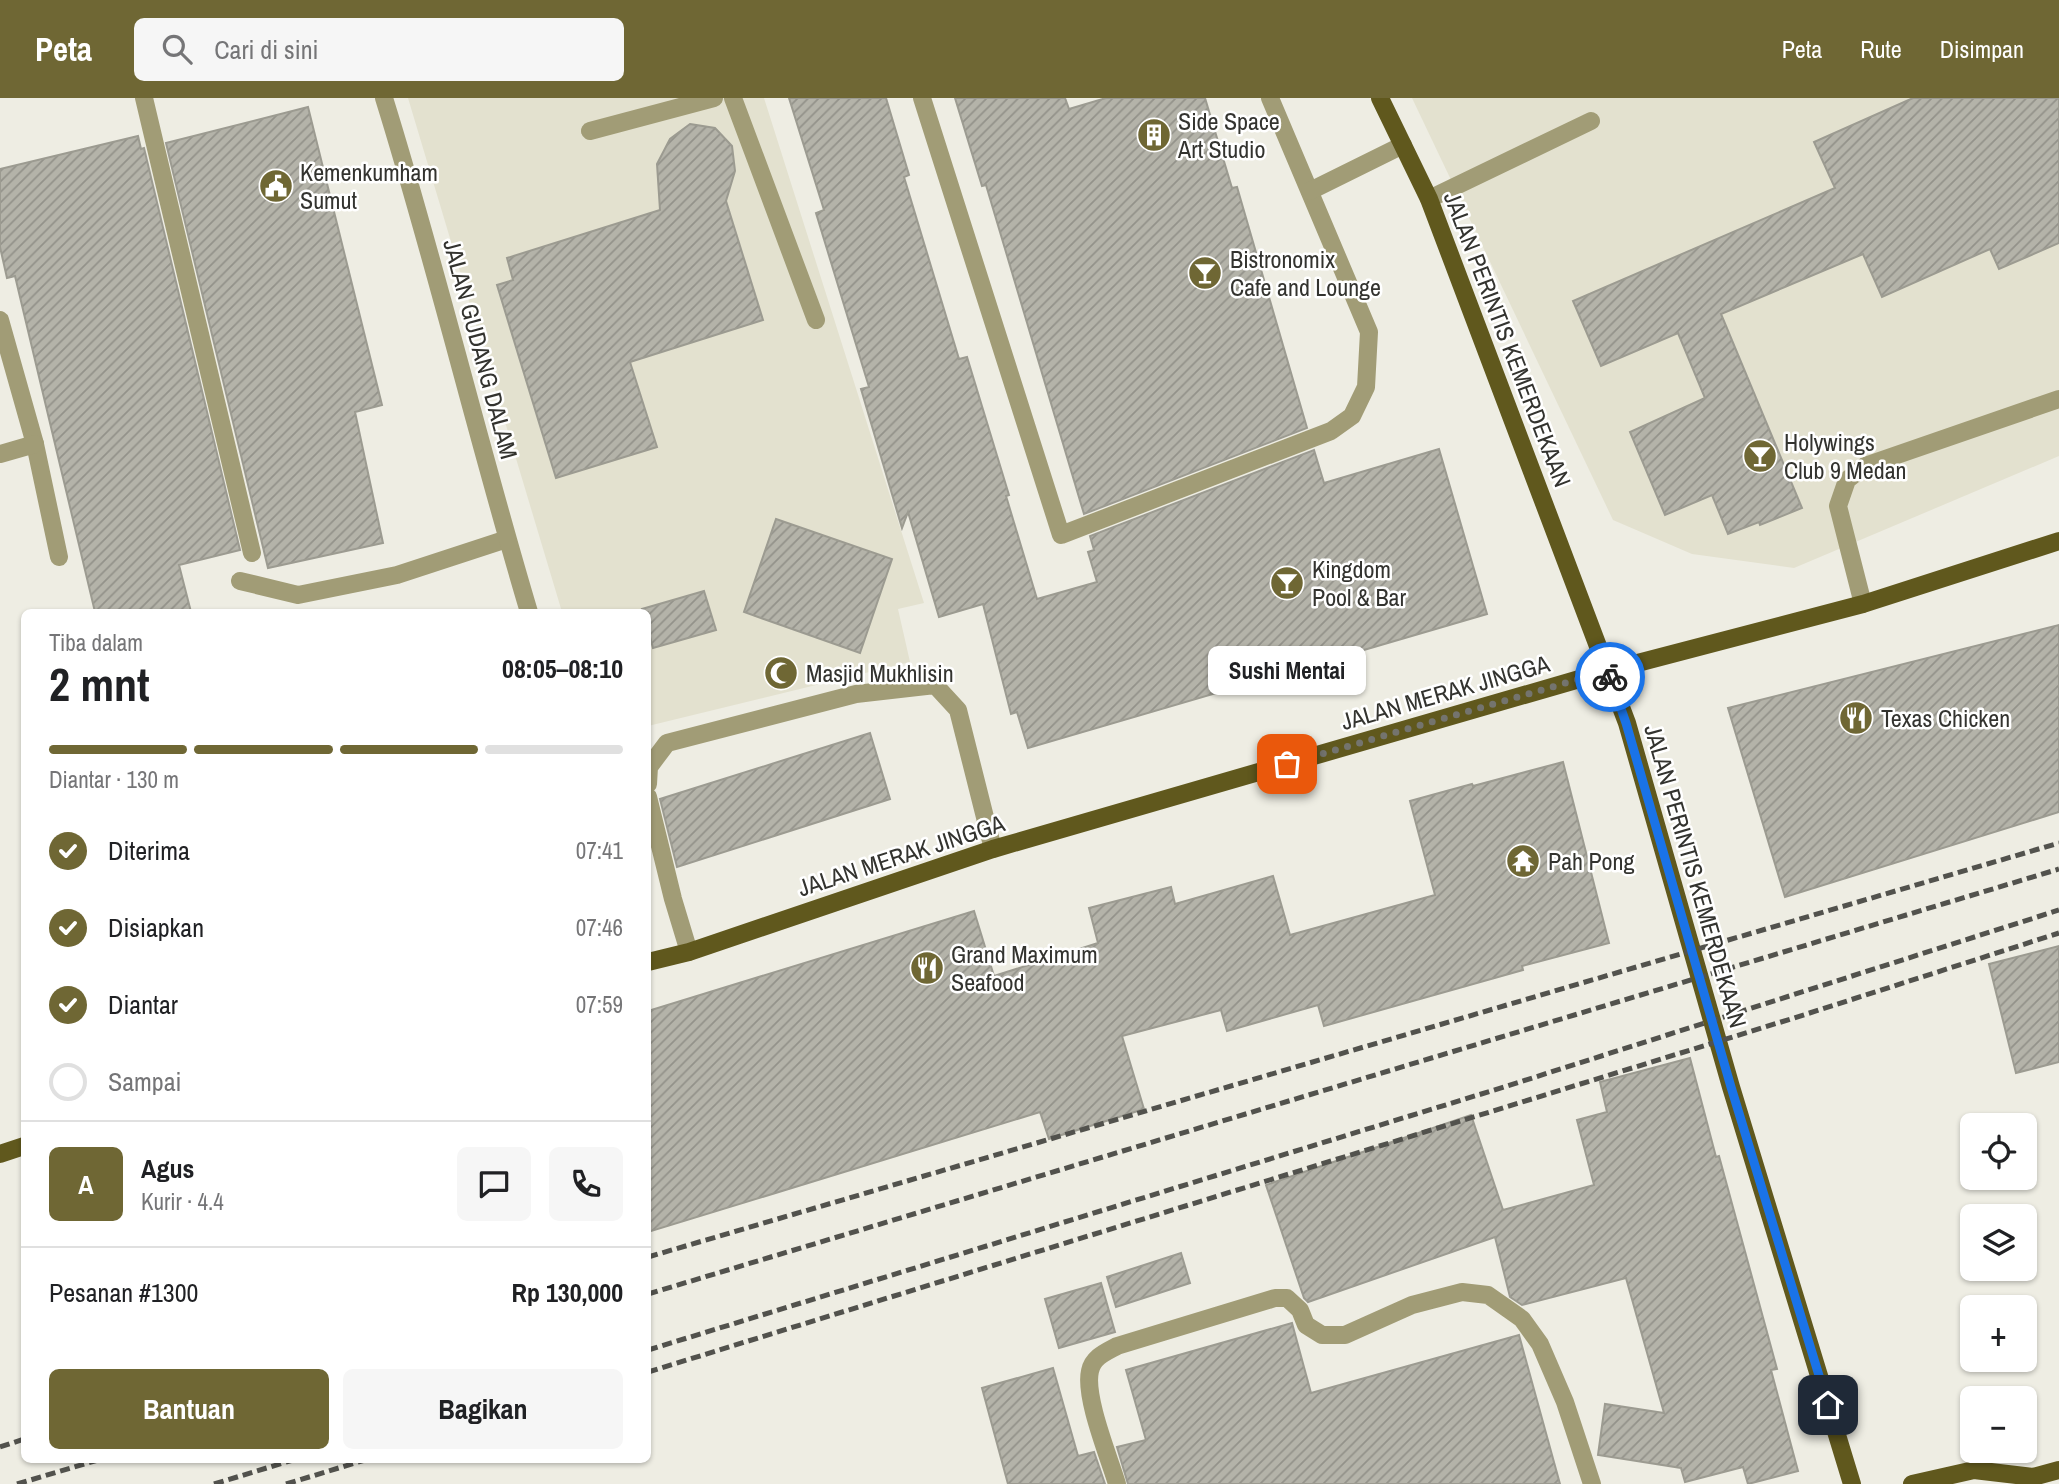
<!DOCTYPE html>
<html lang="id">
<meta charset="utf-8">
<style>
body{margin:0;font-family:"Archivo Narrow",sans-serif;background:#f6f6f6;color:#202124;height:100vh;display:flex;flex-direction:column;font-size:26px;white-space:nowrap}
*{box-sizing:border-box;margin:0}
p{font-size:23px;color:#757577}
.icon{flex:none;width:38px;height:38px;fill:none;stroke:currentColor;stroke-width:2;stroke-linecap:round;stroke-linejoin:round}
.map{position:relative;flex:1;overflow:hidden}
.drawer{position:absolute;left:21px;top:511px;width:630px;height:854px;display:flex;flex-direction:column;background:#fff;border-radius:10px;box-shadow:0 2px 5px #0004}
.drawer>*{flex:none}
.tools{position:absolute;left:1960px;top:1015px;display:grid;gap:14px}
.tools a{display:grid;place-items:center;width:77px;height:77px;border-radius:10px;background:#fff;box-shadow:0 2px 5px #0004;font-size:35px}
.pin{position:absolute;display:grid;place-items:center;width:60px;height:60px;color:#fff;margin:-30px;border-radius:14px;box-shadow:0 4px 10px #0006}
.courier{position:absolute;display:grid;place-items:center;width:70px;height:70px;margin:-35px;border:5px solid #1a73e8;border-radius:50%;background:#fff;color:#222;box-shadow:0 2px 9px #0007}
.bubble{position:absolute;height:49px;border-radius:10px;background:#fff;box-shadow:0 2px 5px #0004;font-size:23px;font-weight:700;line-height:49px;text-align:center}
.head em{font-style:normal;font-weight:700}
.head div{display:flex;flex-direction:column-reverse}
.head{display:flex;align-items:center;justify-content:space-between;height:119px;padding:0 28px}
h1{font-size:46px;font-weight:700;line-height:52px}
.bar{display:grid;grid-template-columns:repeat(4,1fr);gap:10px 7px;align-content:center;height:84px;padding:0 28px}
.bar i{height:9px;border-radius:5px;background:#e0e0e0}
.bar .selected{background:#6f6734}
.bar p{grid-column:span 4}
.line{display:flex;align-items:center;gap:18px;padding:0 28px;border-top:2px solid #e0e0e0}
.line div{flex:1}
.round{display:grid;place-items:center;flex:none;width:74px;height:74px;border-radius:10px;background:#f6f6f6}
ol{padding:0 28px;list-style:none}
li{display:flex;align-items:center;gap:21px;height:77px}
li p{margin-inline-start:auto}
li .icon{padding:7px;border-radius:50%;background:#6f6734;color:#fff;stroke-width:4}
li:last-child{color:#757577}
li i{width:38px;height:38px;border:4px solid #e0e0e0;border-radius:50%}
.primary-button{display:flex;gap:14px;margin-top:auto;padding:14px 28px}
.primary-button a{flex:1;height:80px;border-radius:10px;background:#6f6734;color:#fff;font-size:28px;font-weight:700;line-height:80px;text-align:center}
.primary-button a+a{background:#f6f6f6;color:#202124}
header{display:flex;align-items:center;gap:42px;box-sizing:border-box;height:98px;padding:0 35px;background:#6f6734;color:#fff}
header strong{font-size:33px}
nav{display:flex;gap:38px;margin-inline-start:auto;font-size:24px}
.search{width:490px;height:63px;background:#f6f6f6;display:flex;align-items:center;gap:18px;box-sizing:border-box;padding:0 24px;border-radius:10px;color:#757577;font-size:26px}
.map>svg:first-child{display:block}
</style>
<header>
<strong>Peta</strong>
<div class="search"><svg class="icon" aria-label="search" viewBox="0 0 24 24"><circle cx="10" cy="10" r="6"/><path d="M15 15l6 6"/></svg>Cari di sini</div>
<nav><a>Peta</a><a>Rute</a><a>Disimpan</a></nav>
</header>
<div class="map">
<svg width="2059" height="1386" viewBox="0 0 2059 1386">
<defs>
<pattern id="building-hatch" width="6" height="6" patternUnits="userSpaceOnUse" patternTransform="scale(1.75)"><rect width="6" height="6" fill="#b4b3a9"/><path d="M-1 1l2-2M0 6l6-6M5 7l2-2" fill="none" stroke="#93928a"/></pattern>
</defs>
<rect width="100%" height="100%" fill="#eeede3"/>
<g fill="#e3e1cf">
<polygon points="408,0 764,0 924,505 898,511 910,564 648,628 648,514 562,514"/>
<polygon points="1412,0 2059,0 2059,358 1794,470 1692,456 1613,422"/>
</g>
<g fill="url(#building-hatch)" stroke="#9c9b91" stroke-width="2">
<polygon points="789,0 886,0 909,77 904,79 959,261 967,259 1009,397 1006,398 1037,501 1097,484 1088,454 1094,452 1090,438 1314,352 1324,385 1439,351 1487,516 1028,650 1017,614 1011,616 983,506 939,519 908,414 902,430 861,291 869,289 816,115 824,112"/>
<polygon points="955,0 1065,0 1069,11 1106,0 1205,0 1232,90 1237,89 1307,330 1084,416 986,87 982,88"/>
<polygon points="1913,0 2059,0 2059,145 1999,171 1990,151 1882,199 1863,156 1721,216 1802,410 1760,427 1759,424 1728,436 1712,397 1665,417 1630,334 1705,300 1678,235 1601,268 1573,203 1835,90 1814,44"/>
<polygon points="308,9 382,307 355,314 383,445 268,470 166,45"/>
<polygon points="690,26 715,30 732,48 735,73 726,103 763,222 630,264 657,349 556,380 497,187 513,182 507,160 660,112 657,66 670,41"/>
<polygon points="138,38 141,51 144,50 240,452 179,467 191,514 95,514 15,178 7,180 0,149 0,71"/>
<polygon points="776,421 892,461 860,555 744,514"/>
<polygon points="704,493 716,532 653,550 648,531 648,514 643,514 642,511"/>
<polygon points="2059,527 2059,714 1785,799 1728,610"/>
<polygon points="870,635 890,701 677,769 660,701"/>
<polygon points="1563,664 1609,845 1522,868 1523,872 1324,928 1318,907 1227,933 1221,912 1122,938 1144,1011 1049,1041 1040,1014 648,1134 648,913 974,813 994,878 1098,845 1089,810 1171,789 1175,806 1273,778 1290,837 1435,797 1410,703 1472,686 1473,688"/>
<polygon points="2059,848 2059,964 2016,975 1989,866"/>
<polygon points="1690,960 1716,1059 1719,1058 1777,1271 1771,1272 1798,1373 1748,1386 1743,1369 1685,1384 1681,1370 1598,1357 1605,1306 1664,1315 1626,1180 1522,1207 1510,1199 1495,1139 1308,1204 1304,1200 1266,1087 1471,1017 1503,1112 1594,1087 1577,1022 1607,1014 1600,984"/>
<polygon points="1181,1155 1190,1185 1116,1209 1107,1179"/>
<polygon points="1101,1185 1115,1234 1059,1250 1045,1201"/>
<polygon points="1292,1225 1311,1295 1519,1237 1560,1386 1128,1386 1117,1349 1146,1342 1126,1272"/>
<polygon points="1053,1270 1078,1358 1094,1354 1105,1386 1008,1386 982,1290"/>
</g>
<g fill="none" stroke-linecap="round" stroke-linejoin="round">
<g stroke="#a19c76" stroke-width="18">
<polyline points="144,0 252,455"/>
<polyline points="733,0 816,222"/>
<polyline points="922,0 1061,437 1331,333 1352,318 1366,289 1369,234 1270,0"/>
<polyline points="590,33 714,0"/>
<polyline points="1310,93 1403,47"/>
<polyline points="1429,101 1591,23"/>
<polyline points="0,222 35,346 59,459"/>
<polyline points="0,356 35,346"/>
<polyline points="240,483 298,497 397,477 507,441"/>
<polyline points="1863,506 1838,408 1847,382 1865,368 2059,301"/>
<polyline points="648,686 649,669 667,645 856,596 935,587 958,612 993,751"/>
<polyline points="648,699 673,801 689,854"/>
</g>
<g stroke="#a19c76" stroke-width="18">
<path d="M384,0C437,170 478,344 529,514"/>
<path d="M1117,1386C1109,1359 1084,1299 1090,1273C1093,1259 1106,1254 1117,1248L1275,1200H1287L1300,1212L1306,1227L1322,1237H1345L1412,1207L1462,1194L1488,1197L1522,1221L1540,1246L1565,1304L1592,1386"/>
</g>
<g stroke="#60581d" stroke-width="18">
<polyline points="1380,0 1429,101 1627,625 1731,989 1852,1386"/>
<polyline points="648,864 689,854 993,751 1607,573 1863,506 2059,443"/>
<polyline points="0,1056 24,1048"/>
<polyline points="1912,1386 1974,1372 2033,1379 2059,1372"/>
</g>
<g stroke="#52524d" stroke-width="5" stroke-dasharray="10 5" stroke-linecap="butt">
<polyline points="648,1159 2059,745"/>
<polyline points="648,1196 2059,771"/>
<polyline points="648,1252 1504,989 2059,812"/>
<polyline points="648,1274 1794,920 2059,835"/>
<polyline points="0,1349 24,1341"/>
<polyline points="17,1386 98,1362"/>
<polyline points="214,1386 293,1362"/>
<polyline points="286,1386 365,1362"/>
</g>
</g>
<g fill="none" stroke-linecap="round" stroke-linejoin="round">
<polyline stroke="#74746e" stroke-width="7" stroke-dasharray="0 12.6" points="1287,666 1607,573 1610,579"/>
<polyline stroke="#1a73e8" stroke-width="9" points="1610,579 1626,625 1731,989 1828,1307"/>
</g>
<defs>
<g id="building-disc" transform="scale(1.75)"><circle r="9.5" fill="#6f6734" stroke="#fff"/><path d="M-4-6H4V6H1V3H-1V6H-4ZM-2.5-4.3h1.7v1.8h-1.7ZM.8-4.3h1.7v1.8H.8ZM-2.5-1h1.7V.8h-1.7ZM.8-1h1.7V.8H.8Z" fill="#fff"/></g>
<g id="civic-disc" transform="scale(1.75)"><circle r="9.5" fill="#6f6734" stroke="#fff"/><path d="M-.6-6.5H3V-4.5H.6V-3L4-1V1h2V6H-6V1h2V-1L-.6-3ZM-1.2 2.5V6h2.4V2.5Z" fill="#fff"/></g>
<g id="bar-disc" transform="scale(1.75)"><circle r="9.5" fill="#6f6734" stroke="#fff"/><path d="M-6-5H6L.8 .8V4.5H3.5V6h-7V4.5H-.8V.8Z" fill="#fff"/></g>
<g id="mosque-disc" transform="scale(1.75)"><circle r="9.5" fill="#6f6734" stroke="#fff"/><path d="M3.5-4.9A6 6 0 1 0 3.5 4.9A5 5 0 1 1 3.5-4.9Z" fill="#fff"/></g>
<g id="restaurant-disc" transform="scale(1.75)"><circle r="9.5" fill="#6f6734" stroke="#fff"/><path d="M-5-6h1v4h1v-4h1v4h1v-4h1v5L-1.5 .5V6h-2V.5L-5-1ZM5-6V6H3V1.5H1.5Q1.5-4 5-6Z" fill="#fff"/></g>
<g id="temple-disc" transform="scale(1.75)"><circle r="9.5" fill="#6f6734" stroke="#fff"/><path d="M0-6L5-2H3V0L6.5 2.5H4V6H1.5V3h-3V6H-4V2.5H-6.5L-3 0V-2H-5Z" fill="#fff"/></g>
</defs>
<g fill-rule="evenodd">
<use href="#building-disc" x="1154" y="37"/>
<use href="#civic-disc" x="276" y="88"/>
<use href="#bar-disc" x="1205" y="175"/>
<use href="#bar-disc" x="1760" y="358"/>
<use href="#bar-disc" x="1287" y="485"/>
<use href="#mosque-disc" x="781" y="575"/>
<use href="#restaurant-disc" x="1856" y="620"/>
<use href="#temple-disc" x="1523" y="763"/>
<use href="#restaurant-disc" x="927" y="870"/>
</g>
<g text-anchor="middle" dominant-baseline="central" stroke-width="5" stroke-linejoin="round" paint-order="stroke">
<g font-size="24" fill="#33332f" stroke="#fff" text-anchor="start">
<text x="1178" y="23">Side Space<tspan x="1178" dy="28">Art Studio</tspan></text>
<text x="300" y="74">Kemenkumham<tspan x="300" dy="28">Sumut</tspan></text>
<text x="1230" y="161">Bistronomix<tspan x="1230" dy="28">Cafe and Lounge</tspan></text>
<text x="1784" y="344">Holywings<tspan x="1784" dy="28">Club 9 Medan</tspan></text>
<text x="1312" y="471">Kingdom<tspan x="1312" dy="28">Pool &amp; Bar</tspan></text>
<text x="806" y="575">Masjid Mukhlisin</text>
<text x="1881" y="620">Texas Chicken</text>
<text x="1548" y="763">Pah Pong</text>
<text x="951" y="856">Grand Maximum<tspan x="951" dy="28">Seafood</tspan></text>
</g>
<g font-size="24" fill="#33332f" stroke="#fff">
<text transform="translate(1508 241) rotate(69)">JALAN PERINTIS KEMERDEKAAN</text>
<text transform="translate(481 251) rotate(75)">JALAN GUDANG DALAM</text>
<text transform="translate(1445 594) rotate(-16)">JALAN MERAK JINGGA</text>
<text transform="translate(901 757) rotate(-18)">JALAN MERAK JINGGA</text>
<text transform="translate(1696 778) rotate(74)">JALAN PERINTIS KEMERDEKAAN</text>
</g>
</g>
</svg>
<div class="tools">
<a><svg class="icon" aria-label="locate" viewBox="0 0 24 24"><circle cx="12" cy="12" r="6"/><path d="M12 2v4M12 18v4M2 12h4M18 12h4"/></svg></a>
<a><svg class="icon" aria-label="layers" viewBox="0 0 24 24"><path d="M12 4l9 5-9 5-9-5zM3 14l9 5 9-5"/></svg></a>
<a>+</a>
<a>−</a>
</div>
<div class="pin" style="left:1287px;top:666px;background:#ea580c"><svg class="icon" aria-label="bag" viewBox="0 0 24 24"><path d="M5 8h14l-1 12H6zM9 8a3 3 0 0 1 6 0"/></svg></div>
<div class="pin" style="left:1828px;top:1307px;background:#1f2937"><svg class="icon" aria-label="home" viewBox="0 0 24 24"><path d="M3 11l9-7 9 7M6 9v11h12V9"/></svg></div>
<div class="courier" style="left:1610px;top:579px"><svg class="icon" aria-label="bike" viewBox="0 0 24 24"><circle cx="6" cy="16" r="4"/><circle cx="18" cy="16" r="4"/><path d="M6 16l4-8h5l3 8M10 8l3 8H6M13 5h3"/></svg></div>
<div class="bubble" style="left:1208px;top:548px;width:158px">Sushi Mentai</div>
<section class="drawer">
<div class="head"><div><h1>2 mnt</h1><p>Tiba dalam</p></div><em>08:05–08:10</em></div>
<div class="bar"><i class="selected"></i><i class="selected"></i><i class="selected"></i><i></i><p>Diantar · 130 m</p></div>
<ol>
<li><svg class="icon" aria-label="check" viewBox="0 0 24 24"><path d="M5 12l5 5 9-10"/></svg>Diterima<p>07:41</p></li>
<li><svg class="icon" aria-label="check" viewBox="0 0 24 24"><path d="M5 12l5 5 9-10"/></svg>Disiapkan<p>07:46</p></li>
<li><svg class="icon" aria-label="check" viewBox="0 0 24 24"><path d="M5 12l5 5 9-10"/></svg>Diantar<p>07:59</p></li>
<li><i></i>Sampai</li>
</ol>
<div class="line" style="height:126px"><b class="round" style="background:#6f6734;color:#fff">A</b><div><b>Agus</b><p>Kurir · 4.4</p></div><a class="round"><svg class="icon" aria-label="chat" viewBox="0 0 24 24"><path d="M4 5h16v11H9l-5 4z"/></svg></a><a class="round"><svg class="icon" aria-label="phone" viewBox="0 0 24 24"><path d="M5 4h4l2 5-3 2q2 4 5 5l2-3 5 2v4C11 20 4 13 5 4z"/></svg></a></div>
<div class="line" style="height:91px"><div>Pesanan #1300</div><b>Rp 130,000</b></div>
<div class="primary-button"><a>Bantuan</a><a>Bagikan</a></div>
</section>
</div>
